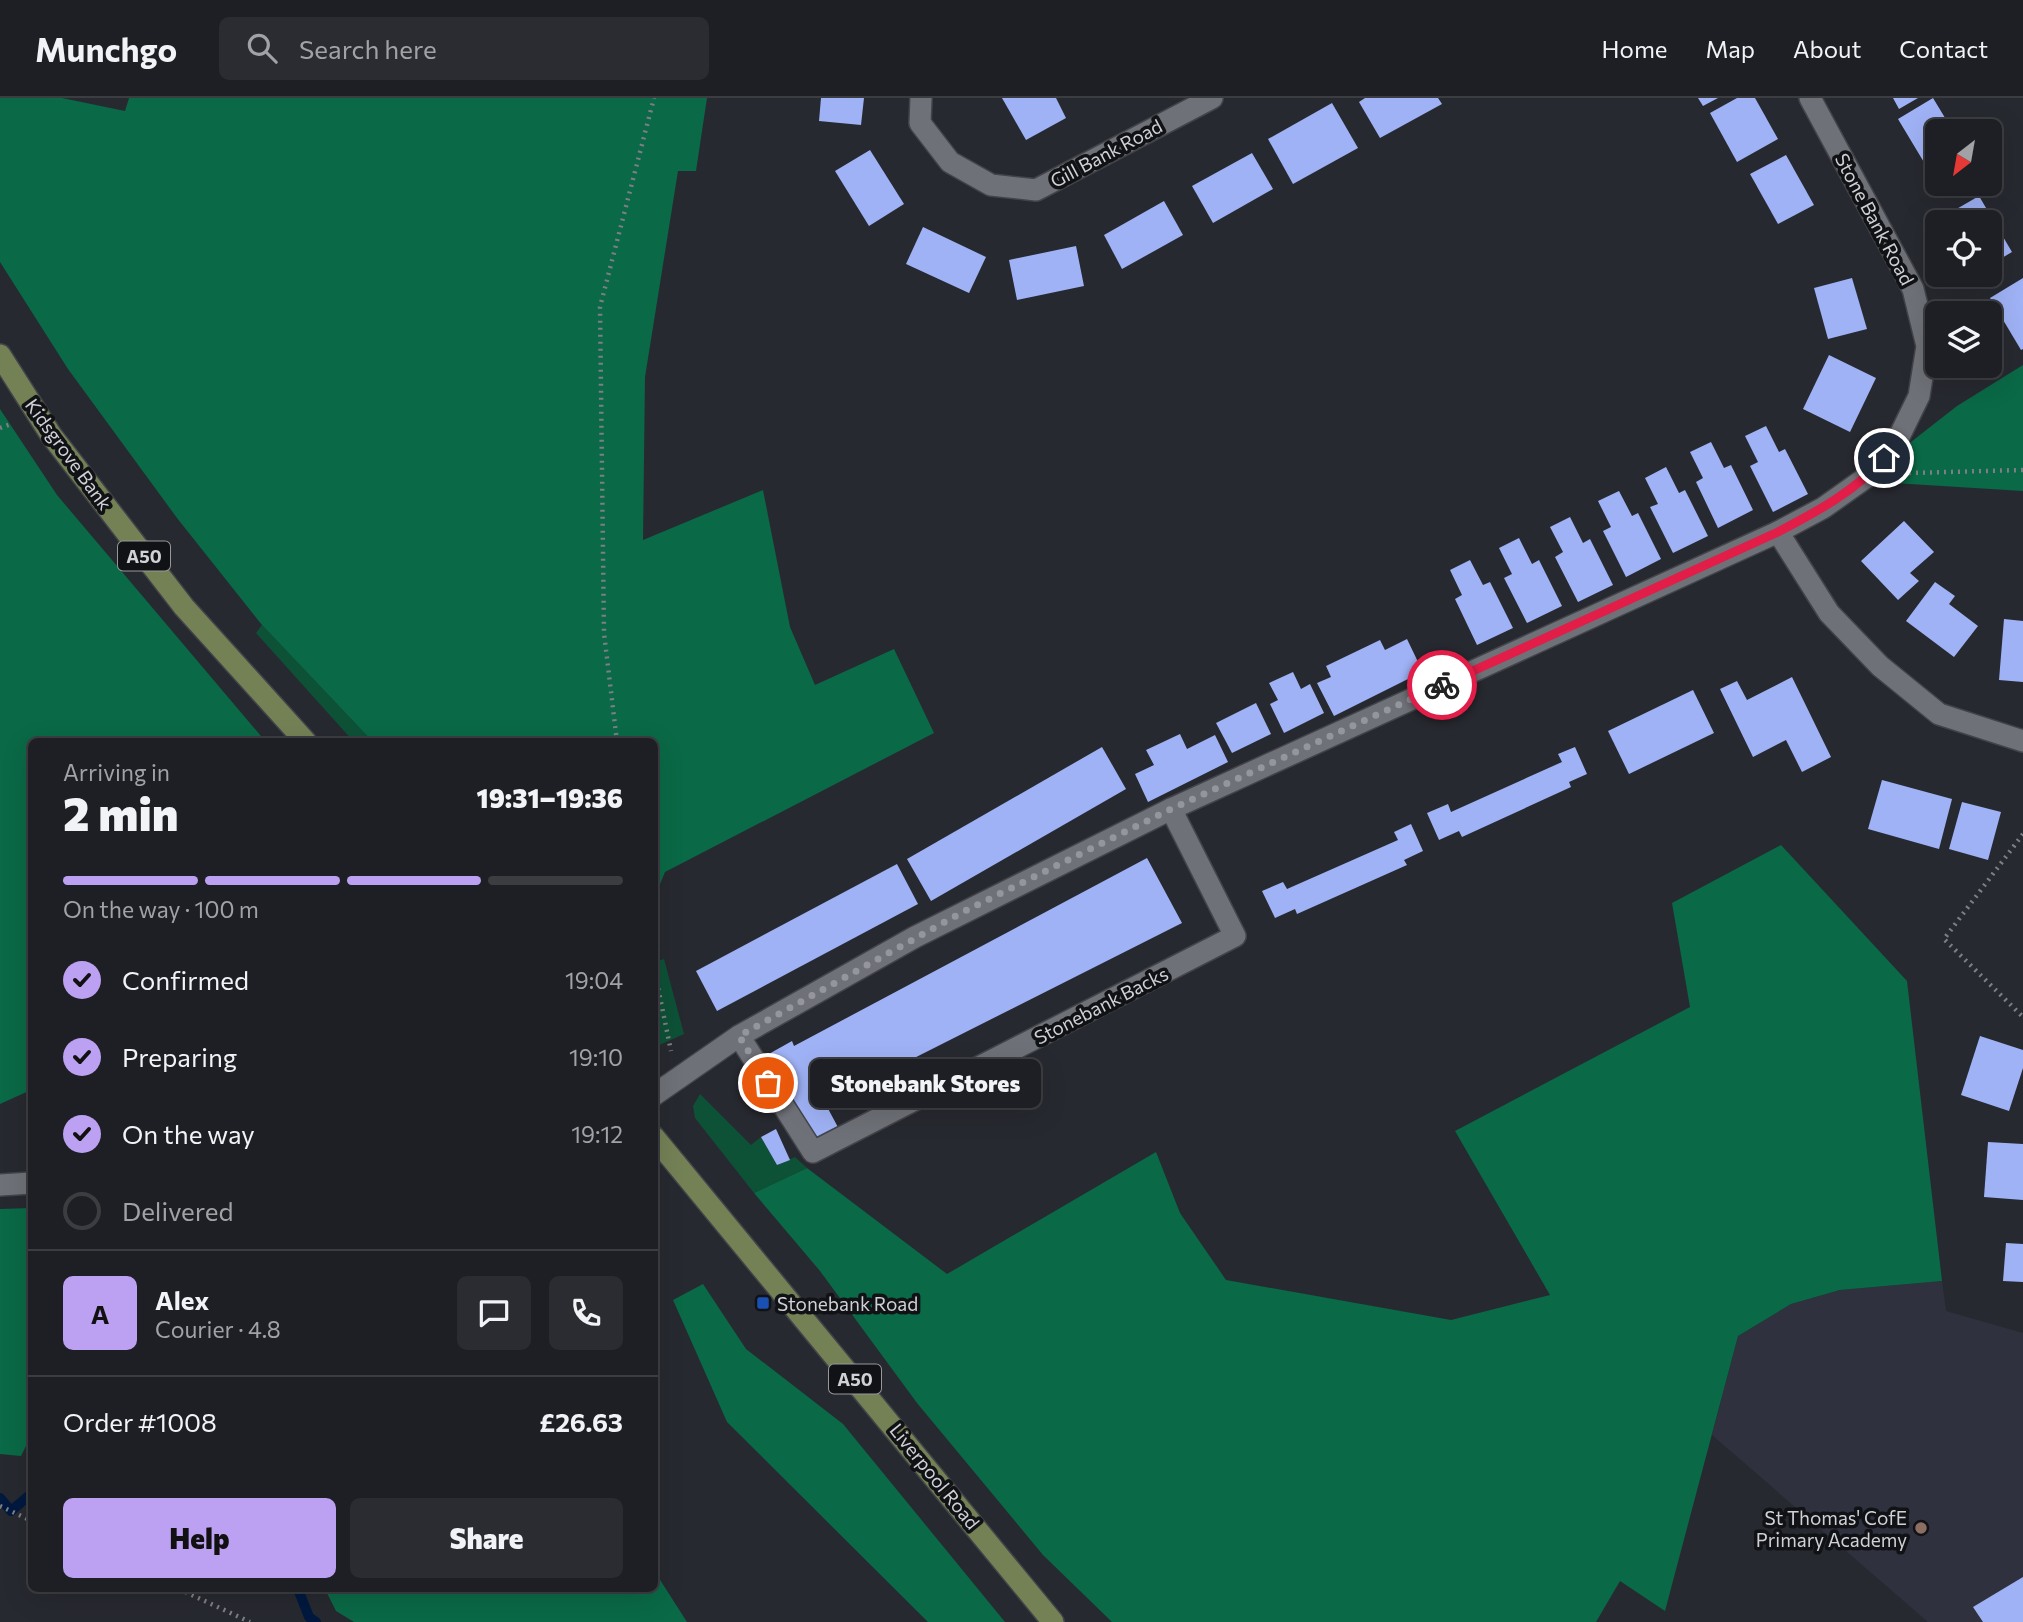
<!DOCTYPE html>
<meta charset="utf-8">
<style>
body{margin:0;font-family:Commissioner,sans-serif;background:#2a2c31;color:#f1f3f6;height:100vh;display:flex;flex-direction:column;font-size:26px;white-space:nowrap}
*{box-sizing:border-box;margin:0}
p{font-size:23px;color:#a0a2a6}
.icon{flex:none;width:38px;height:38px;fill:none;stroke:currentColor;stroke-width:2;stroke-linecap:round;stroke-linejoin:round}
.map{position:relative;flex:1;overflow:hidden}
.drawer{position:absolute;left:28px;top:640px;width:630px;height:854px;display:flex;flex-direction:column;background:#1d1f24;border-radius:10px;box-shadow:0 7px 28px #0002,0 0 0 2px #3b3d41}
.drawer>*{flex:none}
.needle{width:46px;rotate:211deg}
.buttons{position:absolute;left:1925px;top:21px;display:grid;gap:14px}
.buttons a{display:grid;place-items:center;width:77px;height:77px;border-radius:10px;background:#1d1f24;box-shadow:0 7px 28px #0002,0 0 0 2px #3b3d41;font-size:35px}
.pin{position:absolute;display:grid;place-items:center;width:60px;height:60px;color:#fff;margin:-30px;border:4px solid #fff;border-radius:50%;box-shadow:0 2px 7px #0007}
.courier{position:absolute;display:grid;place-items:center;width:70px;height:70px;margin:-35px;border:5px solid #e11d48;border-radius:50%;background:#fff;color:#222;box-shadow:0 2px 9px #0007}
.bubble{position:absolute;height:49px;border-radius:10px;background:#1d1f24;box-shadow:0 7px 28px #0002,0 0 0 2px #3b3d41;font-size:23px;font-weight:800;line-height:49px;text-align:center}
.headline em{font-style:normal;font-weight:800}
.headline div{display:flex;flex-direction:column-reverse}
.headline{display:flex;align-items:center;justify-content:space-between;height:119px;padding:0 35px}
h1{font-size:46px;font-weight:800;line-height:52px}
.bar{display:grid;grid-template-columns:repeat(4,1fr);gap:10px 7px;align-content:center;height:84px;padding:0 35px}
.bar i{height:9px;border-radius:5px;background:#3b3d41}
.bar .current{background:#bca0f2}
.bar p{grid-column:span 4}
.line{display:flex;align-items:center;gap:18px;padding:0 35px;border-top:2px solid #3b3d41}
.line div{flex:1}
.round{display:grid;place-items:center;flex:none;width:74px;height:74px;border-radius:10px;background:#2a2c31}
ol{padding:0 35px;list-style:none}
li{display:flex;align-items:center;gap:21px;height:77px}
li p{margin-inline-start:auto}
li .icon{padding:7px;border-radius:50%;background:#bca0f2;color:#111;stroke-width:4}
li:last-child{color:#a0a2a6}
li i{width:38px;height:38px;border:4px solid #3b3d41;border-radius:50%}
.cta{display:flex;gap:14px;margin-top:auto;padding:14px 35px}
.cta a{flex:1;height:80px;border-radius:10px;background:#bca0f2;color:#111;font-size:28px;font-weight:800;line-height:80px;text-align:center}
.cta a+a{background:#2a2c31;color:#f1f3f6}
header{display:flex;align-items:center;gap:42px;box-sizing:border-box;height:98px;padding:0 35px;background:#1d1f24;border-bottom:2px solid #3b3d41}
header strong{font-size:33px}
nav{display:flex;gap:38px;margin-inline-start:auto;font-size:24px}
.search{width:490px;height:63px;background:#2a2c31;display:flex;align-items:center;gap:18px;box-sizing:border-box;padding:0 24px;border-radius:10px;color:#a0a2a6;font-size:26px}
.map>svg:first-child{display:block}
</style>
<header>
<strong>Munchgo</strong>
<div class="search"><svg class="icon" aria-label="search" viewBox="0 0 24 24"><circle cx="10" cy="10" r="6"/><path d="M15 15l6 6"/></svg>Search here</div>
<nav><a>Home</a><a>Map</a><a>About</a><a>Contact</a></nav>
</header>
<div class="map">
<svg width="2023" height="1524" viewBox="0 0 2023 1524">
<rect width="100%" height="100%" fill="#272930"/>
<polygon fill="#2f323e" points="1942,1183 1946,1213 2023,1235 2023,1524 1928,1524 1712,1337 1738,1238 1791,1206 1841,1192"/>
<g fill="#0d5137">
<polygon points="262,527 373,644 354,644 256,535"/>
<polygon points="664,861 684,936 655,949 655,864"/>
<polygon points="700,996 751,1047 761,1039 777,1067 795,1059 807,1070 754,1095 695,1020 693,1008"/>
</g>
<g fill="#0a6946">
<polygon points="0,0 62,0 125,13 129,0 707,0 696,73 678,73 645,279 643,442 763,392 790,529 815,587 894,551 934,635 665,774 655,798 654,644 373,644 262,527 177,420 68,271 0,164"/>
<polygon points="2023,267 2023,393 1861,383 1957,308"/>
<polygon points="0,311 57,397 266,644 32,644 31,992 0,1006"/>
<polygon points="1781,747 1907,883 1942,1183 1840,1192 1791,1206 1738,1238 1665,1513 1620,1483 1596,1524 1112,1524 1043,1457 917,1305 820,1173 754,1095 807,1070 947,1176 1156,1054 1180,1115 1226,1182 1451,1222 1550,1197 1455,1033 1690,909 1672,805"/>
<polygon points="31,1110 31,1338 21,1358 0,1356 0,1111"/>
<polygon points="703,1186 746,1251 843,1326 1005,1524 928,1524 727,1324 673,1202"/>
<polygon points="655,1474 687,1524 354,1524 336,1513 325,1491 654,1491"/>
</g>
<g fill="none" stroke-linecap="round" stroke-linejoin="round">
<g stroke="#00193e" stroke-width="10">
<polyline points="0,1400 11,1413 32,1395"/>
<polyline points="298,1491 309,1519 316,1524"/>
</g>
</g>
<g fill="#9fb2f5">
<polygon points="821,0 864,0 861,27 819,23"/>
<polygon points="1002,0 1056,0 1066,20 1026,42"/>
<polygon points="1365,0 1438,0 1442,6 1380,40 1359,4"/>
<polygon points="1698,0 1718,0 1703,8"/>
<polygon points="1737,0 1755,0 1778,41 1737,64 1710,15"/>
<polygon points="1893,0 1918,0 1899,11"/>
<polygon points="1933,0 1953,33 1937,33 1937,73 1931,76 1898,21"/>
<polygon points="1332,5 1358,50 1293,86 1268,41"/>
<polygon points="870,52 904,106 869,128 835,73"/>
<polygon points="1252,55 1273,91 1213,125 1192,88"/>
<polygon points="1786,57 1814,107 1778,126 1750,76"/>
<polygon points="1979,98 2012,154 1990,167 1990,124 1944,124 1941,120"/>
<polygon points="1164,103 1183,137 1122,171 1104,137"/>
<polygon points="923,129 986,159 969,195 906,166"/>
<polygon points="1076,148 1084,188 1017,202 1009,162"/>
<polygon points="1852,180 1867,231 1828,241 1814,190"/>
<polygon points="2023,180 2023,251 2021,252 1990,200"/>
<polygon points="1829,257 1876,280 1850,334 1803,311"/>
<polygon points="1766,328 1779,354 1785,351 1808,396 1773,414 1750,368 1758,364 1745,338"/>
<polygon points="1711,344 1724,370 1731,367 1753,412 1718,430 1696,384 1703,380 1690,354"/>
<polygon points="1666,369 1679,395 1685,392 1708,438 1673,455 1650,409 1658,406 1645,380"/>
<polygon points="1619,393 1632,418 1638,415 1661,461 1626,479 1603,433 1611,429 1598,403"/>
<polygon points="1570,419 1583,445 1590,441 1613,487 1578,504 1555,459 1563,454 1550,429"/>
<polygon points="1904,423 1934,454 1910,475 1919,483 1898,502 1861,463"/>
<polygon points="1519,440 1532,466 1539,462 1562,508 1527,525 1504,480 1512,476 1499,450"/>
<polygon points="1470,462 1483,487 1490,484 1513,530 1477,547 1455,501 1462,497 1450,472"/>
<polygon points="1935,484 1955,498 1949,506 1978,528 1954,559 1906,523"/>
<polygon points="2004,521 2023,523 2023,584 1999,582"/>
<polygon points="1407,541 1419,566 1412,570 1416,577 1334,618 1317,585 1331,579 1326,568 1380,542 1385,552"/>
<polygon points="1293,574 1301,591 1310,586 1324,615 1284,635 1270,606 1278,602 1269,585"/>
<polygon points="1792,579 1831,659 1802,674 1786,642 1753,659 1720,591 1737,583 1747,602"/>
<polygon points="1693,592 1714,635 1629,676 1608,633"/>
<polygon points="1256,605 1271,636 1232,655 1216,625"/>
<polygon points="1180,636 1187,651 1215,637 1228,664 1148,704 1135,676 1154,667 1146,652"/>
<polygon points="1102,649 1126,691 931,803 907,761"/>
<polygon points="1575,649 1587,676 1569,684 1571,689 1462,739 1459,733 1439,742 1427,715 1448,706 1451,714 1562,664 1558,656"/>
<polygon points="1882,682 1952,701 1939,751 1868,731"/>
<polygon points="1962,704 2001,714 1988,762 1949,751"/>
<polygon points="1411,726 1423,753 1404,762 1407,767 1297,816 1295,811 1275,820 1262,793 1283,784 1287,791 1398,742 1394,734"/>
<polygon points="1147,760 1182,825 825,1005 840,1033 817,1045 767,957 792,943 794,948"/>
<polygon points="897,766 918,806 717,913 696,873"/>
<polygon points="1980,938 2023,952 2023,970 2009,1013 1961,997"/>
<polygon points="776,1031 790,1062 777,1067 761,1039"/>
<polygon points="1988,1044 2023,1046 2023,1102 1984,1099"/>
<polygon points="2006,1145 2023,1146 2023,1184 2003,1183"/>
<polygon points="2023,1479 2023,1524 1983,1524 1973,1509"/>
</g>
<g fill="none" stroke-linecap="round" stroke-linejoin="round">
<g stroke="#424449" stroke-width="24">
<g id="minor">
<polyline points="921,0 920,25 950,64 991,87 1036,92 1212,0"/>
<polyline points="1778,434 1829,515 1880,568 1939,616 2023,643"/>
<polyline points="739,938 813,1054 1235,838 1171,711"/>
<polyline points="654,997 739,938 915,839 1171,711 1778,434 1823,410 1871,376 1896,345 1919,298 1927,248 1913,191 1810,0"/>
<polyline points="0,1087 32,1085"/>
</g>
</g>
<g stroke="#424449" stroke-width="24">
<g id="major">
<polyline points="0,257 51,337 184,509 306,644"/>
<polyline points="654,1039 1053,1524"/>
</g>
</g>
<g stroke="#7e7f85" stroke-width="4.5" stroke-dasharray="2 5" stroke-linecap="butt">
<polyline points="0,330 11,326"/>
<polyline points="1909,375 2023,372"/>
<polyline points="617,644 604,535 600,209 654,0"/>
<polyline points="2023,736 1944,841 2023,919"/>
<polyline points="654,870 671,953"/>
<polyline points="0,1408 32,1423"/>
<polyline points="179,1491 250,1524"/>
</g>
<use href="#minor" stroke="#6f7178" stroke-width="21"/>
<use href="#major" stroke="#748155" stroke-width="21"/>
</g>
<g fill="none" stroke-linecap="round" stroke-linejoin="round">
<polyline stroke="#95969c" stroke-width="7" stroke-dasharray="0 12.6" points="768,985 739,938 961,815 1171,711 1442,587"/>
<path stroke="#e11d48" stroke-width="9" d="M1442,587L1778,434C1816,414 1856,393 1884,360"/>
</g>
<rect fill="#1a4fb4" stroke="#111215" stroke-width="2.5" x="756" y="1198" width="14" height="14" rx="3.5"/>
<circle fill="#8d6e63" stroke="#111215" stroke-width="2.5" cx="1921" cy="1430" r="7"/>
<g text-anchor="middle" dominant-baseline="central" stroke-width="7" stroke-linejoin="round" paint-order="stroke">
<g fill="#111215" stroke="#97989c" stroke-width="2">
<rect x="118" y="443.5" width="52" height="29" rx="5"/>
<rect x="829" y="1266.5" width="52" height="29" rx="5"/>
</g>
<g font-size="18" font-weight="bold" fill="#d0d1d6">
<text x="144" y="458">A50</text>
<text x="855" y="1281">A50</text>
</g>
<g font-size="19" fill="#d0d1d6" stroke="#111215">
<text transform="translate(1106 55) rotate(-28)">Gill Bank Road</text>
<text transform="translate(1875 121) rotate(62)">Stone Bank Road</text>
<text transform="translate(69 356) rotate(54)">Kidsgrove Bank</text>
<text transform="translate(1101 907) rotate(-27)">Stonebank Backs</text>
<text transform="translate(935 1378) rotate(51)">Liverpool Road</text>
</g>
<g font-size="19" fill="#d0d1d6" stroke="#111215" text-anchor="start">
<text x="777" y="1205">Stonebank Road</text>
<text x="1907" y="1419" text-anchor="end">St Thomas' CofE<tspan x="1907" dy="22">Primary Academy</tspan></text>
</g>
</g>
</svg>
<div class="buttons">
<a><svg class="needle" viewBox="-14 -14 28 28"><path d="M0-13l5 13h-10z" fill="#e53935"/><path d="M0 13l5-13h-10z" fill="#a0a2a6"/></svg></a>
<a><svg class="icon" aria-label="locate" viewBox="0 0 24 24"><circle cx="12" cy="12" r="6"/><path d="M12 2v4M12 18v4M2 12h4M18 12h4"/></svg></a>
<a><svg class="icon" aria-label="layers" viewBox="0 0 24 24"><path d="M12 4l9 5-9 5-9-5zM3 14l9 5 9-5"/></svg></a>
</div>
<div class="pin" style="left:768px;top:985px;background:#ea580c"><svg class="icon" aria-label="bag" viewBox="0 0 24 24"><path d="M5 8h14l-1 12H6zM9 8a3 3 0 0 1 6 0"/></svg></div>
<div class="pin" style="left:1884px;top:360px;background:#1f2937"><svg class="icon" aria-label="home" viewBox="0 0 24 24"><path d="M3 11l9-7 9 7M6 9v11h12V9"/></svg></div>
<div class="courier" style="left:1442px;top:587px"><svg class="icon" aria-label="bike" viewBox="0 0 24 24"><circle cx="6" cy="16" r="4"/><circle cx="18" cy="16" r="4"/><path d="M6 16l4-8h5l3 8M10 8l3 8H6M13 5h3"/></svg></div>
<div class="bubble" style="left:810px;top:961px;width:231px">Stonebank Stores</div>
<section class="drawer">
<div class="headline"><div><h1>2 min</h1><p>Arriving in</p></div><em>19:31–19:36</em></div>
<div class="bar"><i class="current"></i><i class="current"></i><i class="current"></i><i></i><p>On the way · 100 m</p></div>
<ol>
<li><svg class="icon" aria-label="check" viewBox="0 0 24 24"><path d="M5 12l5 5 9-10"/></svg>Confirmed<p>19:04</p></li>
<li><svg class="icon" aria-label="check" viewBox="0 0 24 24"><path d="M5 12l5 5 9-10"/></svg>Preparing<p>19:10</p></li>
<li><svg class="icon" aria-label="check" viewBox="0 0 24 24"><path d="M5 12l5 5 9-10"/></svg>On the way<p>19:12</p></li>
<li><i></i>Delivered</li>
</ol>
<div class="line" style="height:126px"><b class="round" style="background:#bca0f2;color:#111">A</b><div><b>Alex</b><p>Courier · 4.8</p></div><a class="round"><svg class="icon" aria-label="chat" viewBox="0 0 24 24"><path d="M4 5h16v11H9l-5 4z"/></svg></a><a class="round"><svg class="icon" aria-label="phone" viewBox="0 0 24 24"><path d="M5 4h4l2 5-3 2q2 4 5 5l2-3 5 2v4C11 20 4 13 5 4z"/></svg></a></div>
<div class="line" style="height:91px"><div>Order #1008</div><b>£26.63</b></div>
<div class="cta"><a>Help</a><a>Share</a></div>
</section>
</div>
